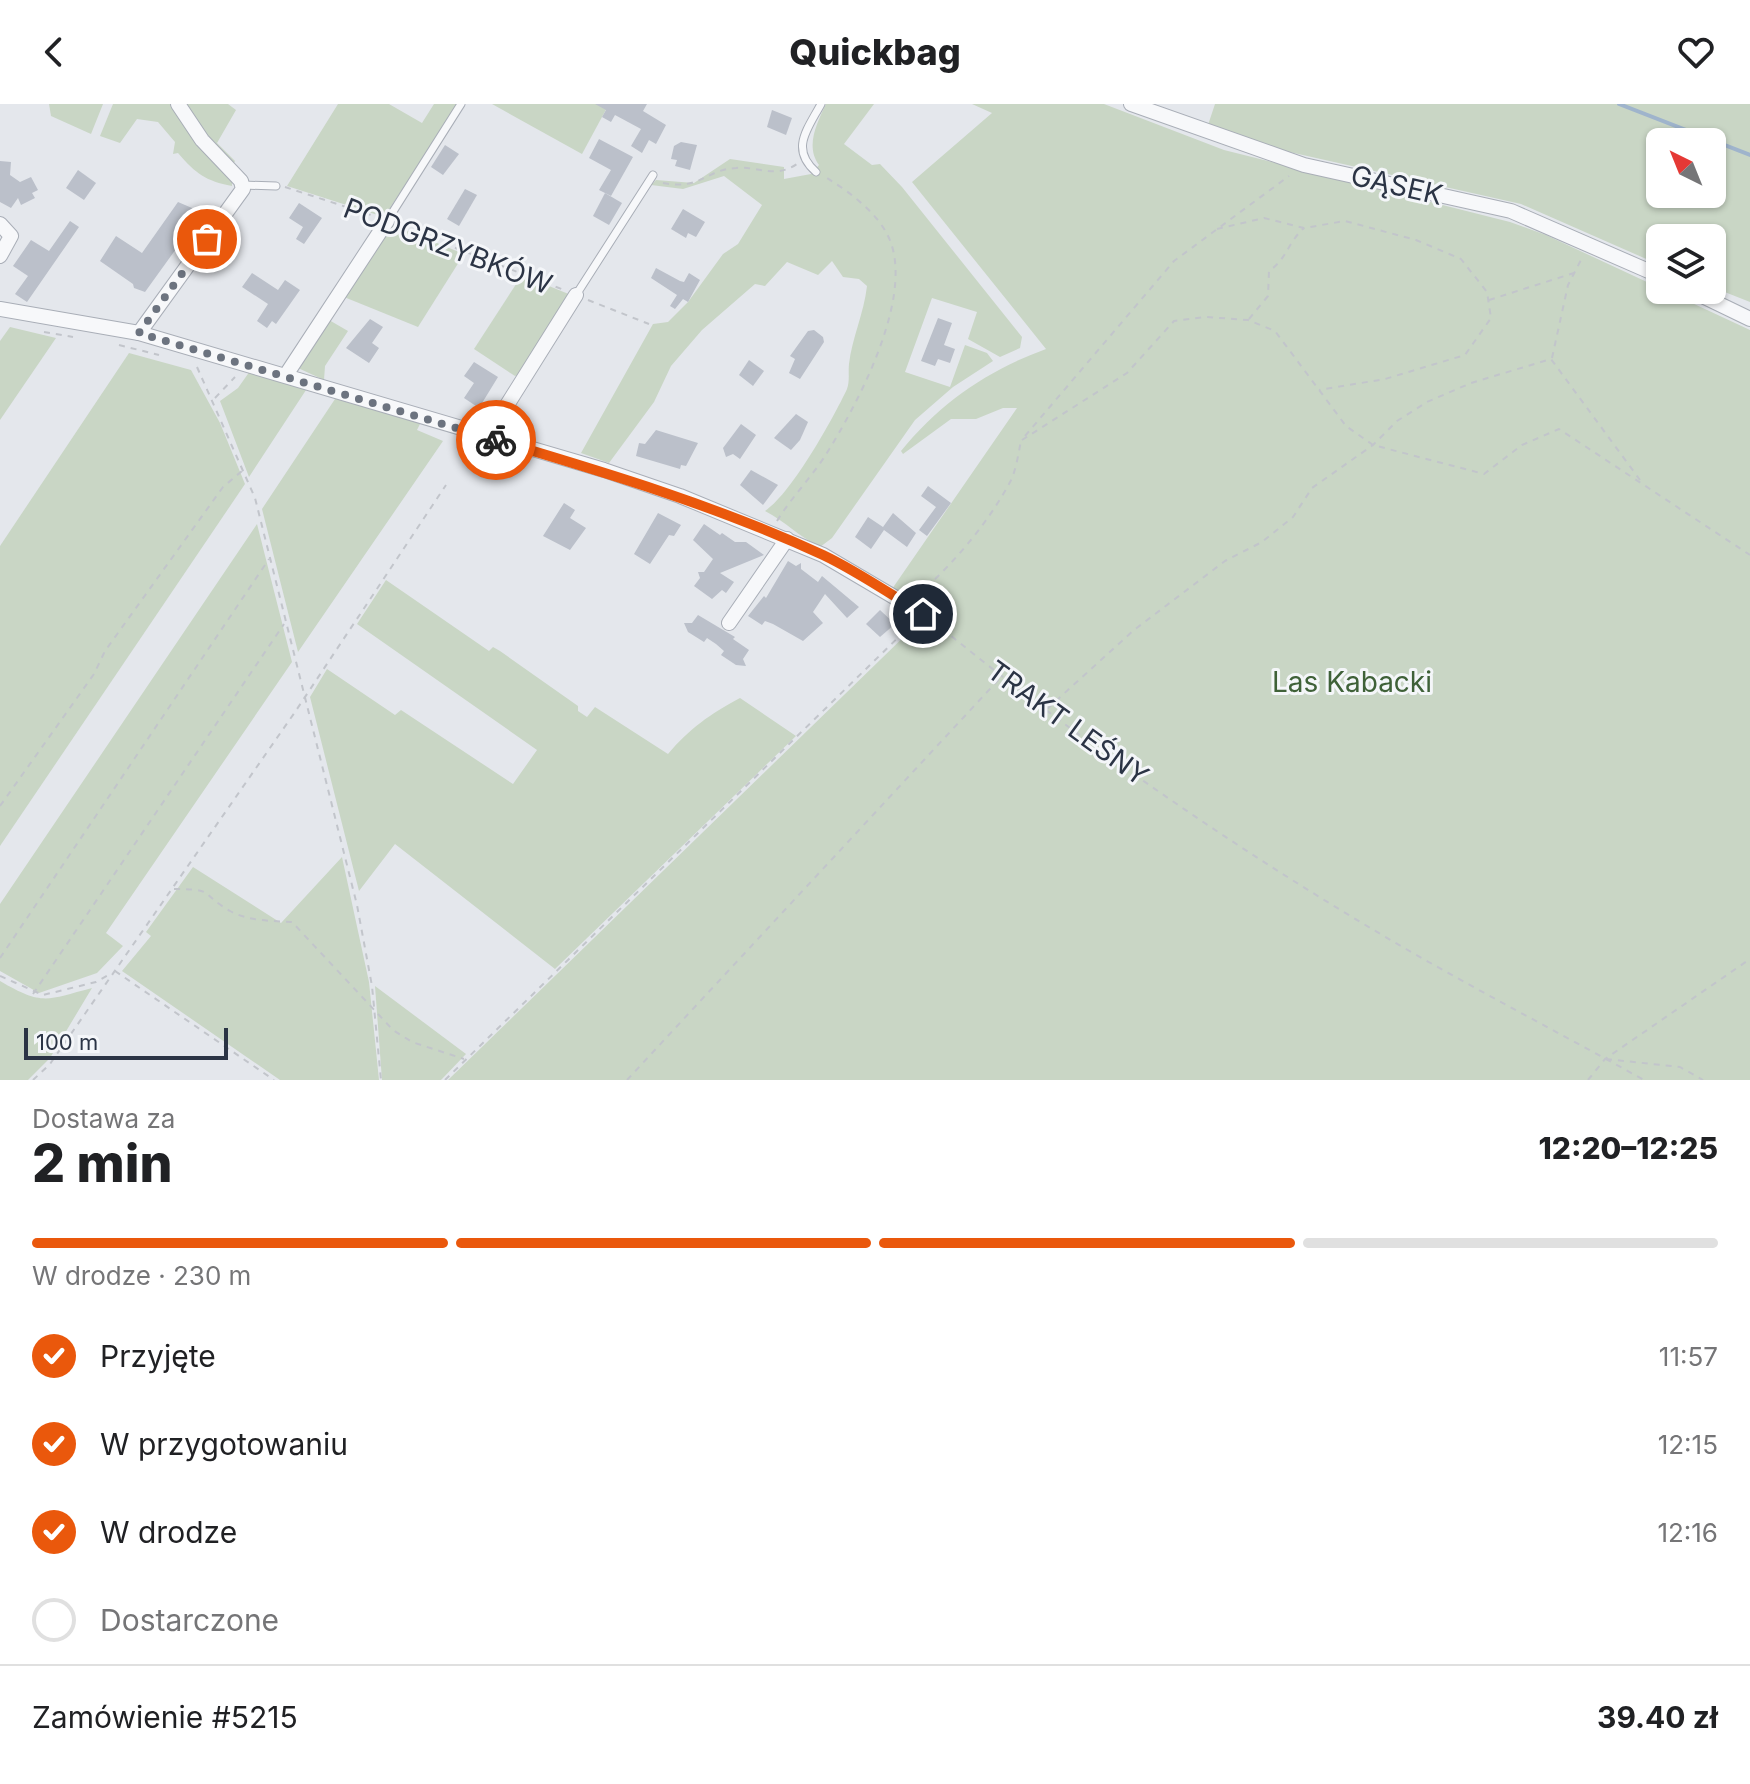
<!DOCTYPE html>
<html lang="pl">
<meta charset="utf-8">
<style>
body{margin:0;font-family:Inter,sans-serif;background:#f2f2f2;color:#202124;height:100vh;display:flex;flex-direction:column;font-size:30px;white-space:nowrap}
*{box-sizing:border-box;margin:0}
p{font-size:26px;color:#757577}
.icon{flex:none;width:44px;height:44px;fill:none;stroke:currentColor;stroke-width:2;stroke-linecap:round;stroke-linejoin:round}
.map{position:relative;height:976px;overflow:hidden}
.panel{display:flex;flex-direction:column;background:#fff;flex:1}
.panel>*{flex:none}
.needle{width:52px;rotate:317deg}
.fabs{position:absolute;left:1646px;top:24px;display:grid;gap:16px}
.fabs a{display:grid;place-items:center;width:80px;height:80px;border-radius:12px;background:#fff;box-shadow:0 2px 6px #0004;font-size:40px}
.scale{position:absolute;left:24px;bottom:20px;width:204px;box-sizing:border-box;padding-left:8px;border:4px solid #2b3445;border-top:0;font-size:22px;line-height:28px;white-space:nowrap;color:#2b3445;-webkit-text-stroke:6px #f4f6f9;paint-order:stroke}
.pin{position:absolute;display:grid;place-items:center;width:68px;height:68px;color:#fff;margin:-34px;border:4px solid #fff;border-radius:50%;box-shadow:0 2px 8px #0007}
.courier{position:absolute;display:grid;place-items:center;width:80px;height:80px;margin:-40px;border:6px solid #ea580c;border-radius:50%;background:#fff;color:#222;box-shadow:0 2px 10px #0007}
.headline em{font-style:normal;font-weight:800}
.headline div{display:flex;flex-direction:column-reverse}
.headline{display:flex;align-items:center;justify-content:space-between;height:136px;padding:0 32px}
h1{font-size:52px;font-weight:800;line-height:60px}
.bar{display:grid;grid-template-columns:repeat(4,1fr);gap:12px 8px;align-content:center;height:96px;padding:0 32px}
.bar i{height:10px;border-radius:6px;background:#e0e0e0}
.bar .current{background:#ea580c}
.bar p{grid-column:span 4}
.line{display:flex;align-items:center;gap:20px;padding:0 32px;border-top:2px solid #e0e0e0}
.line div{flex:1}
ol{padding:0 32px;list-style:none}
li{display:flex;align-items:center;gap:24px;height:88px}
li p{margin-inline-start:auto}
li .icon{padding:8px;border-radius:50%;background:#ea580c;color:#fff;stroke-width:4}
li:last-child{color:#757577}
li i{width:44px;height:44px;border:4px solid #e0e0e0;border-radius:50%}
header{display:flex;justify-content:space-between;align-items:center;height:104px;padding:0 32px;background:#fff;font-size:36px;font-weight:800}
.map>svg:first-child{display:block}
</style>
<header><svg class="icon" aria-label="back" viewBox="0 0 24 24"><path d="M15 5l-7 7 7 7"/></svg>Quickbag<svg class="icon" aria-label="heart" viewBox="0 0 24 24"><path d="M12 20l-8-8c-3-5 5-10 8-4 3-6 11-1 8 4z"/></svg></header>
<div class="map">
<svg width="1750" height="976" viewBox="0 0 1750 976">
<rect width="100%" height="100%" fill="#e4e7ec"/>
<g fill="#c9d6c5" fill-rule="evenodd">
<polygon points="49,0 103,0 91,30 51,12"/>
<path d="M113,0H170L209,54L232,73V82C206,77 196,70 178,49L173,50L175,38L158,18L137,15L120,39L100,32Z"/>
<polygon points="187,0 228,0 236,6 217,39 235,57 233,61 212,40"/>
<polygon points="338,0 389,0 422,19 434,0 458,0 384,113 287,82"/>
<polygon points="492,0 609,0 582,50"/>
<path d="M826,0H874L844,40L872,61L880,60L902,83L1022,233L1020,244L1000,253L968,235L977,208L932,194L905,268L950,283L965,241L987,249L993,257L953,283L915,316L832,434L820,443C798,432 786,418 765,407C791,390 833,315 847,285C850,276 848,269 849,260C852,234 864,209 867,182L859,175L843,173L832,157L818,171L787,158L765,182L755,180L702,226L671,262L654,298L609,359L581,349L653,220L668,218L688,198L723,150L738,140L762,101L724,72L683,85L651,81L656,76L694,79L730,55L784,63V75L811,70L819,61C805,42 817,19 826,0Z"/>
<path d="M972,0H1104L1224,46L1510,118L1546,131L1750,226V976H448L916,521L921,524L929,508L892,485L1017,304H1003L976,315H951L903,350L901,347C940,299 988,266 1046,245L912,78L992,9Z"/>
<path d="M1215,0H1750V198L1712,183V134H1660V161L1521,100L1285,47L1208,21ZM1660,38H1712V90H1660Z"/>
<polygon points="390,120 464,150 418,223 344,193"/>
<polygon points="522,171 571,191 523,269 515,272 474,245"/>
<polygon points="329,216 348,227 325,262 324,276 298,264"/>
<polygon points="10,223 56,234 0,316 0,237"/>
<polygon points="129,249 191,266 220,319 245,380 0,742 0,442"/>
<polygon points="250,267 308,283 249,373 220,297 238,284"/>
<polygon points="337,292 421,318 417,326 443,337 298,548 262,405"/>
<polygon points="257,420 292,558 106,829 123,842 97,869 39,889 0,867 0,800"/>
<path d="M386,476L489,547L493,543L500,547L578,602V607L587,613L595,603L668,650C689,625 710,610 740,594L796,632L555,865L395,740L359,787L310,593L327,565L395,611L401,606L513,680L537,646L357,520Z"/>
<polygon points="342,753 369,878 379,976 280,976 122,867 151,832 146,828 193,763 281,819"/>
<path d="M0,877C43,902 46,896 92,884L50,954L28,976H0Z"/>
<polygon points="375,882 466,950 441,976 382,976"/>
</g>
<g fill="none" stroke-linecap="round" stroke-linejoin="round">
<polyline stroke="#9fb4cc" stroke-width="4" points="1619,0 1750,51"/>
</g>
<g fill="#bbc0ca">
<polygon points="595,0 647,0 643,7 666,21 656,40 649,36 642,49 631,42 641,25 615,11 611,18 602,13 606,6"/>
<polygon points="772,6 792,14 786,31 767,23"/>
<polygon points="599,35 633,53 611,92 599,86 611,66 589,54"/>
<polygon points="681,38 697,41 690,66 675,62 677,56 671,55 674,42"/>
<polygon points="445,41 459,50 443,71 431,63"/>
<polygon points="0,57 11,58 10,71 20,78 31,73 38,86 32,89 35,94 21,101 18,94 11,104 0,98"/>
<polygon points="78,66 96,79 84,96 66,84"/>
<polygon points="465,85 477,91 459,122 447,115"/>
<polygon points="605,89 622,99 609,121 593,112"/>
<polygon points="178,98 192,104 199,113 145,188 134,184 133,180 100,157 116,132 142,149"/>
<polygon points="299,99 322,114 304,140 296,135 303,123 289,114"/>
<polygon points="683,105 705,118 696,133 688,129 686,134 671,125"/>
<polygon points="70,117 79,123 27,198 15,190 28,172 13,162 31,136 49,147"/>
<polygon points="656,164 680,177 684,178 689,169 700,176 688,198 683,195 675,205 670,202 677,191 651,174"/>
<polygon points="252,169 278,186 285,176 300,186 276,220 272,217 267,224 257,217 268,200 242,183"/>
<polygon points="938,214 952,219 944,241 955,245 950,259 938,255 935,262 921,257"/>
<polygon points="370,215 383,223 372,239 379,244 369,259 346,244"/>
<polygon points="814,226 823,233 824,238 800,275 789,269 795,255 790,252 808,227"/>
<polygon points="749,256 764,267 753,282 739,271"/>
<polygon points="474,258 498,273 479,304 464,294 474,279 464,272"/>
<polygon points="796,310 808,318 800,336 791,346 774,334"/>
<polygon points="741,320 756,331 740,355 733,350 726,353 723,344"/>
<polygon points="656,326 698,339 686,362 681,361 680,365 636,352 639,339 645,340"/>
<polygon points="751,366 778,381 763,401 740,381"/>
<polygon points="928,382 951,399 927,432 919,426 936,403 921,392"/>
<polygon points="564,399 575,406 570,414 586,424 570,446 543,432"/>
<polygon points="658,409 681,421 674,432 669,431 650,460 634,450"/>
<polygon points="893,409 916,429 907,443 884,426 871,445 855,433 868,413 883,423"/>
<polygon points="704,420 720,431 722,429 735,438 746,438 764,451 720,469 734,478 726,489 722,486 712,495 694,482 700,474 698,468 704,468 713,455 693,436"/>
<polygon points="788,457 796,462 801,459 801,465 818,478 822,472 859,503 847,514 825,490 813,508 823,519 803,537 773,520 765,517 762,521 748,512 764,492 766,494"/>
<polygon points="880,506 895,520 880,533 866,520"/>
<polygon points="698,511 735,533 733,535 749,546 743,555 746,562 736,561 721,551 724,547 716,540 707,534 704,538 688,528 684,519 692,519"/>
</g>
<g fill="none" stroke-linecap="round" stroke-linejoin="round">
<g stroke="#a9aeb7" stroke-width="9">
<g id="service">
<path d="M816,68C790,45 807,26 821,0"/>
<polyline points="243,81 276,82"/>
<polyline points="387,117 461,0"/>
<polyline points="576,191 653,71"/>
</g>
</g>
<g stroke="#a9aeb7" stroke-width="16">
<g id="minor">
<polyline points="1131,0 1304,61 1511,107 1660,172"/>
<polyline points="0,120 11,132 0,152"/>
<polyline points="1690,186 1750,215"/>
<polyline points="0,205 139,229 604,366 680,392 823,451 923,510"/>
<polyline points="139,229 243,85 241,77 202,36 178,0"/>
<polyline points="286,271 387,117"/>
<polyline points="487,333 576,191"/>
<polyline points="729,519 787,435"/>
</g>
</g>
<g stroke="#c2c5cb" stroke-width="2" stroke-dasharray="6 6" stroke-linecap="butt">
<path d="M663,79C703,86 704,66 736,64C759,62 775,75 797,60"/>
<polyline points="285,83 374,112"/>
<polyline points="399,122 564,186"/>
<polyline points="1217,125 1264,114 1304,124 1345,117 1416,136 1461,155 1487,188 1491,214 1465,251 1385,275 1319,286"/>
<polyline points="588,196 649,220"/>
<polyline points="1489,196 1574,169"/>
<path d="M1249,215L1268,192L1269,167C1287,155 1288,138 1304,124"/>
<polyline points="44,228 73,233"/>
<polyline points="119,241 159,251"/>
<polyline points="1552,254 1568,181 1582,154"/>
<polyline points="197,263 255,394 357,801 372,882 381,976"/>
<polyline points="215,294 235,273"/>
<polyline points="1025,332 1174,157 1289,72"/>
<polyline points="1022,336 1127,269 1174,217 1206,213 1248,216 1275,227 1346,322 1373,341 1484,370 1522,341 1559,325 1750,451"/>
<path d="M777,417C791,394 810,375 825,352C856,303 912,199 891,139C881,111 851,89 827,74"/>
<path d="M921,493V488C954,459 987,420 1009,380C1016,368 1018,351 1021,337"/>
<path d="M933,517C1080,638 1241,749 1406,845C1484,890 1565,932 1644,976"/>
<polyline points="1047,605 1134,526 1225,457 1262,438 1293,413 1312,384 1373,341 1397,317 1427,298 1471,279 1551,255 1640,376"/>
<polyline points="0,702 94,570 105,547 223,383 242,367"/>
<path d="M174,785C216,785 199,789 230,807C248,817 272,817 292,818L393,926L412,938L464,955"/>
<polyline points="0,854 269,455"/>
<polyline points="115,867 274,976"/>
<polyline points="0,872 43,891 96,878 110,870"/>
<polyline points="33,890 284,520"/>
<polyline points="1606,955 1680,963 1703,976"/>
<polyline points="33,976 50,960 295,608 446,381"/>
<polyline points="445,976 913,519"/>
<polyline points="627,976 1001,573"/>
<polyline points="1588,976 1605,955 1750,855"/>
</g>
<use href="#service" stroke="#f7f8fa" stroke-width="7"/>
<use href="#minor" stroke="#f7f8fa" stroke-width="14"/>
</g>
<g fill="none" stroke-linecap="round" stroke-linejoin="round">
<polyline stroke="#6c737f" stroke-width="8" stroke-dasharray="0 14.4" points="207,135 139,229 496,336"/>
<path stroke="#ea580c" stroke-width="10" d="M496,336C607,369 717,402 823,451C857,467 890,490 923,510"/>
</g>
<g text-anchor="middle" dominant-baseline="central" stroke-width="6" stroke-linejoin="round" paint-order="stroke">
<g font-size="28" fill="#2b3445" stroke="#f4f6f9">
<text transform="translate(1397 81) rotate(13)">GĄSEK</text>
<text transform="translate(448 142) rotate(21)">PODGRZYBKÓW</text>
<text transform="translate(1068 619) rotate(36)">TRAKT LEŚNY</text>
</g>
<g font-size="28" fill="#3f6138" stroke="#f4f6f9">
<text x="1352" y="578">Las Kabacki</text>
</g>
</g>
</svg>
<div class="fabs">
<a><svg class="needle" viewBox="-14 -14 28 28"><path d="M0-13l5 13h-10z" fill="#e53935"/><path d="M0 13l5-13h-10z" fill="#757577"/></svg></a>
<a><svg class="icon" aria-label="layers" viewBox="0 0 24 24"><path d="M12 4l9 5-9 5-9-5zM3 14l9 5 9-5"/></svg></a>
</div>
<div class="scale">100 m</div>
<div class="pin" style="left:207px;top:135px;background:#ea580c"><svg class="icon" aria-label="bag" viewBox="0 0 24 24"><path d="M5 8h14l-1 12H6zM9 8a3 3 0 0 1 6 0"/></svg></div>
<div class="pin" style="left:923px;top:510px;background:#1f2937"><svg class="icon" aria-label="home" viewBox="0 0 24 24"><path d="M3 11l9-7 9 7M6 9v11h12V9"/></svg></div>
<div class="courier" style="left:496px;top:336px"><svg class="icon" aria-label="bike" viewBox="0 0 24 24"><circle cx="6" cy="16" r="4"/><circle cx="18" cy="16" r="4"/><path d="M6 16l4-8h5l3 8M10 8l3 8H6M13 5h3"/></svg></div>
</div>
<section class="panel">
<div class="headline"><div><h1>2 min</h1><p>Dostawa za</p></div><em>12:20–12:25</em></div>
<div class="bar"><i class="current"></i><i class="current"></i><i class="current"></i><i></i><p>W drodze · 230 m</p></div>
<ol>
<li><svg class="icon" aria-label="check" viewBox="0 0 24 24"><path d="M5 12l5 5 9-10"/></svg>Przyjęte<p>11:57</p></li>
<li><svg class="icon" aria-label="check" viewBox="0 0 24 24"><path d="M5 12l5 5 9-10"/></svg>W przygotowaniu<p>12:15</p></li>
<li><svg class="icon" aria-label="check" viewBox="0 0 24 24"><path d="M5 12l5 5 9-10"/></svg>W drodze<p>12:16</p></li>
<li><i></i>Dostarczone</li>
</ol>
<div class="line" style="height:104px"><div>Zamówienie #5215</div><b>39.40 zł</b></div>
</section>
